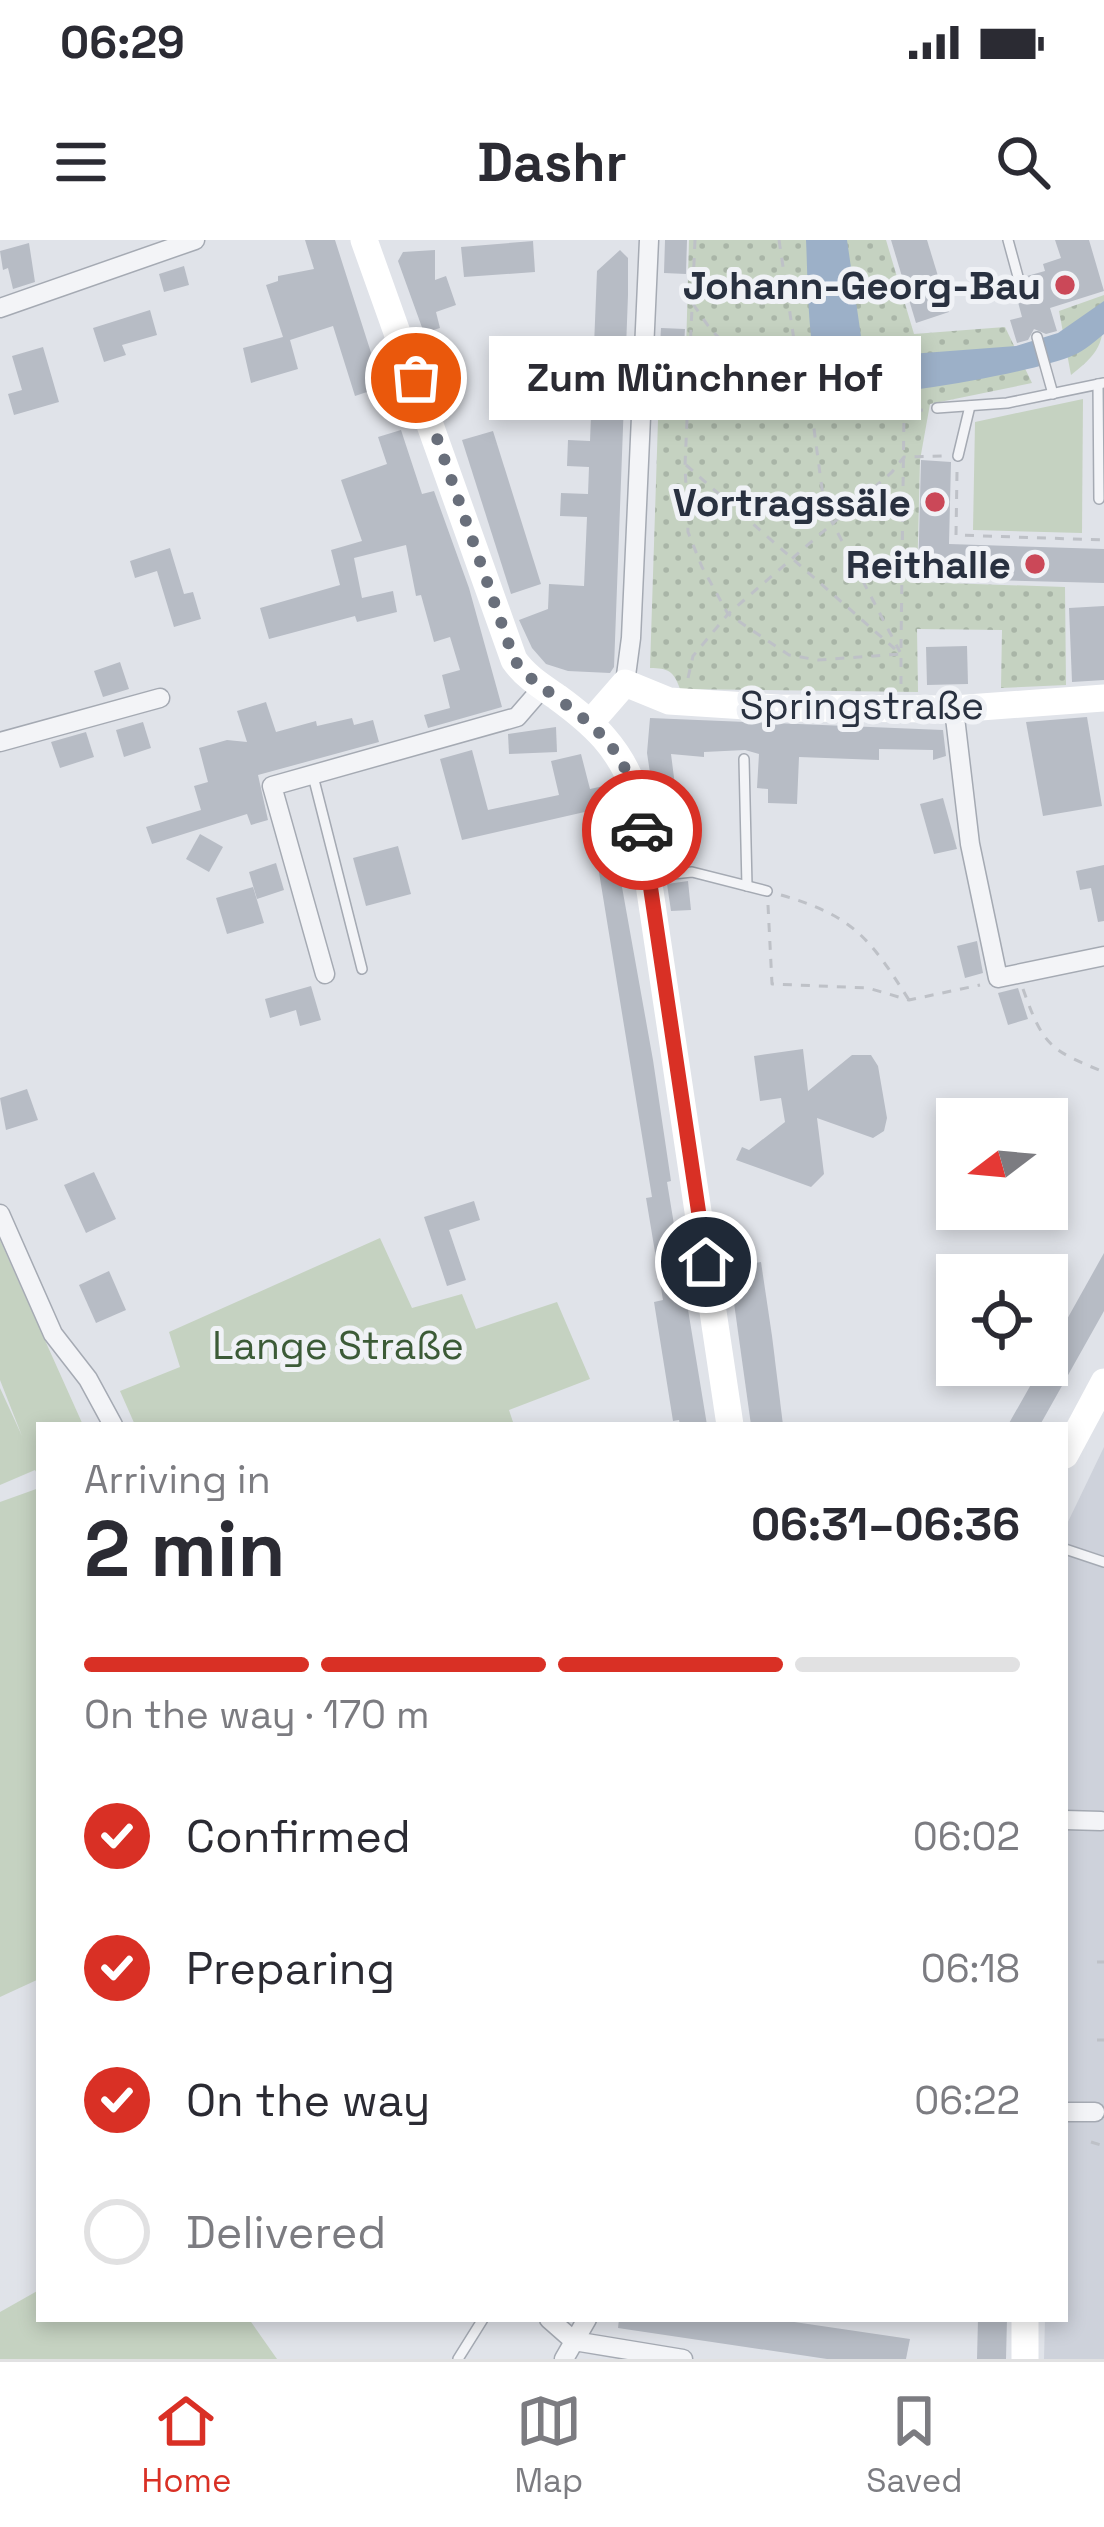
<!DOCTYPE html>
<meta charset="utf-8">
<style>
body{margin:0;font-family:"Space Grotesk",sans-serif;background:#f7f7f7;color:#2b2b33;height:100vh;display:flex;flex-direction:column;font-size:45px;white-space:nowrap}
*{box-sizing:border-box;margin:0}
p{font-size:39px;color:#7c7c81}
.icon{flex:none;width:66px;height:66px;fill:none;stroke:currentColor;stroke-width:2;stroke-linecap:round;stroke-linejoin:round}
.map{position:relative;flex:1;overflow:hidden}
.panel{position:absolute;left:36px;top:1182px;width:1032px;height:900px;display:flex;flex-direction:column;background:#fff;border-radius:0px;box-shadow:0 6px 18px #0003}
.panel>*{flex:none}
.needle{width:78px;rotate:254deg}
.tools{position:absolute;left:936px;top:858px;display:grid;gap:24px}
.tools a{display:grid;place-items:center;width:132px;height:132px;border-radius:0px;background:#fff;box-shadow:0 6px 18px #0003;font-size:60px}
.pin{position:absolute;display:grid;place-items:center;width:102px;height:102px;color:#fff;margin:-51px;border:6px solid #fff;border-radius:50%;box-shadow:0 3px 12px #0007}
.courier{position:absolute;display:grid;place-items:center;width:120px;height:120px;margin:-60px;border:9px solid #d93025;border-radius:50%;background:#fff;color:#222;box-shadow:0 3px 15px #0007}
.bubble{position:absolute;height:84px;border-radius:0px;background:#fff;box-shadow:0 6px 18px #0003;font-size:39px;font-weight:700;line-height:84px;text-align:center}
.headline em{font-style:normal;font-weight:700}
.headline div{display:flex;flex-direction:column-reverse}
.headline{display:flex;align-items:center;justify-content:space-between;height:204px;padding:0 48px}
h1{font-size:78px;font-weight:700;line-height:90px}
.bar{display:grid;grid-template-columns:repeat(4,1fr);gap:18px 12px;align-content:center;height:144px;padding:0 48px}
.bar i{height:15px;border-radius:9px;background:#e1e1e2}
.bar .selected{background:#d93025}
.bar p{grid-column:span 4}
ol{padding:0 48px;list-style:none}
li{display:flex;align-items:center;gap:36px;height:132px}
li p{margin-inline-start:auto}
li .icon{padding:12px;border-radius:50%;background:#d93025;color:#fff;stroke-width:4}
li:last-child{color:#7c7c81}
li i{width:66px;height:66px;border:6px solid #e1e1e2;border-radius:50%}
.status{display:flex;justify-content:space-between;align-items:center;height:84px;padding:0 60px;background:#fff;direction:ltr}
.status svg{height:33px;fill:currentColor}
header{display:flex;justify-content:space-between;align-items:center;height:156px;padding:0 48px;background:#fff;font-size:54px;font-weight:700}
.tab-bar{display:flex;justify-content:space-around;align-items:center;height:168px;border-top:3px solid #e1e1e2;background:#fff;font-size:33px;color:#7c7c81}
.tab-bar a{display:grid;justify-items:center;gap:6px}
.tab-bar .selected{color:#d93025}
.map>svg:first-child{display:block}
</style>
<div class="status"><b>06:29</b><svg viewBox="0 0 49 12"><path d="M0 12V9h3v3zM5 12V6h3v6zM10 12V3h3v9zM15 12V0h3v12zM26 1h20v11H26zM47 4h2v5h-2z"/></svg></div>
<header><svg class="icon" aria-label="menu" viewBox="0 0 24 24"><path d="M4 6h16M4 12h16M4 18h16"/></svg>Dashr<svg class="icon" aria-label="search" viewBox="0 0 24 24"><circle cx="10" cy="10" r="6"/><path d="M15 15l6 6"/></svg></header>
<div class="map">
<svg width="1104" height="2119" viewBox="0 0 1104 2119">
<defs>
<pattern id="park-dots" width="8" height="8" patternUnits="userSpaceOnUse" patternTransform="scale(3)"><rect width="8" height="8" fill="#c5d2c1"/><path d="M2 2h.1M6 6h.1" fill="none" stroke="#a9b5a7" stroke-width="1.8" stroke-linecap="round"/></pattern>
</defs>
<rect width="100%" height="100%" fill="#e0e3e9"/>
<polygon fill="#ced2db" points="1104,1207 1104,2119 1044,2119 1045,2079 1065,2079 1065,1288"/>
<g fill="#c5d2c1">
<polygon points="1083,159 1082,293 973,290 975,182"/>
<polygon points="380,998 412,1068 462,1054 476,1089 557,1062 590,1139 509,1170 514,1185 135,1185 120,1151 180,1127 169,1092"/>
<polygon points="0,1000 83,1185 39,1185 39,1237 35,1230 0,1245 0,1148 22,1196 0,1140"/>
<polygon points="39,1248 39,1739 0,1757 0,1262"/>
<polygon points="39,2050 39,2079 249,2079 277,2119 0,2119 0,2072"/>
</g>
<g fill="url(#park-dots)">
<path d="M689,0H886L914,94L1005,87L1032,143L930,164L920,220L917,342L1065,347L1066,445L1001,448L1002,390L917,389L918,452L680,449C674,431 668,428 650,428L659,149H685Z"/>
<path d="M1104,55C1104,101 1104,109 1071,135L1059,71Z"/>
</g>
<path fill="#9cb0c8" d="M806,0H847L862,103L884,116L1016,106L1058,93L1104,61V94C1095,101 1084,111 1074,115C1035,133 868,161 827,156C807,130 808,36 806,0Z"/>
<g fill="#b7bcc5">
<polygon points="305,0 335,0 382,147 355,156 333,86 290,100 298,129 251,143 243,108 283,97 266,45 278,41 278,36 314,29"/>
<polygon points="665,0 687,0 686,34 664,33"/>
<polygon points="891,0 927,0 949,72 916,83"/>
<polygon points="1055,0 1089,0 1104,51 1050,68 1057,91 1046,94 1034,89 1028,100 1017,103 1010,80 1022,77 1015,51 1025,51 1027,36 1045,31 1043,24 1061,18"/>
<polygon points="533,1 535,32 464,37 461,7"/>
<polygon points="29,3 35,42 13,49 8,28 3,30 0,11"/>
<polygon points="435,10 435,40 446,36 456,65 436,72 440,88 424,93 398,21 403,12"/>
<polygon points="620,10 628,18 628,55 614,427 610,433 568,431 546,424 532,408 519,380 548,369 549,344 584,346 587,277 560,276 561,253 588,254 589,227 567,226 568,200 590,201 592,151 500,163 494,119 594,106 597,31"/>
<polygon points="184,26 189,45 164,52 159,34"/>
<polygon points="150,70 157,95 122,105 126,115 104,122 93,88"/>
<polygon points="661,88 685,89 682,142 658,140"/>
<polygon points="43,107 59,162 14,175 8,154 22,150 12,116"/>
<polygon points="401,190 422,254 434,251 469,348 502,467 428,488 424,475 450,468 442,435 460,430 450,397 434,402 421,355 416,356 406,305 354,318 362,358 393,351 397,372 357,382 355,376 269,399 260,368 340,345 331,310 362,301 341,240 387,224 378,197"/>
<polygon points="493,191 541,344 511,354 462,200"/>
<polygon points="921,220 951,222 949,304 1104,309 1104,343 918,338"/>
<polygon points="170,308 184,354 193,352 201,379 174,387 157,331 135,338 130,321"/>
<polygon points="1104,366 1104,440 1072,442 1069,368"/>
<polygon points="967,406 968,444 927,445 926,407"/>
<polygon points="120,422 129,449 103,457 94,431"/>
<polygon points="266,462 276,492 316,481 317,486 352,478 354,485 373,480 379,502 258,535 268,580 251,585 247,574 152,604 146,587 201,570 194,546 208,542 199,508 227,500 247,502 237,471"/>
<polygon points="1087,477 1102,566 1043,576 1026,482"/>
<polygon points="650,478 943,490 946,516 933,520 933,510 879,509 879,520 799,517 797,564 768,563 768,549 757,548 759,514 745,510 704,512 704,517 671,514 685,624 664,626 647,513"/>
<polygon points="143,482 151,508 124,517 116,490"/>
<polygon points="556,487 557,512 509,514 508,494"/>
<polygon points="86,492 94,517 60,528 51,502"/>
<polygon points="472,510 488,570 559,555 551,521 581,514 590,549 613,544 616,552 619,565 611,567 626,646 622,647 653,820 671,941 667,942 707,1185 680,1185 679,1180 673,1181 654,1062 663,1060 646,958 652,957 589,571 462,600 440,519"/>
<polygon points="943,558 957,609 934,614 920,564"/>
<polygon points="200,594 223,607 209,632 186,619"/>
<polygon points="398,606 411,654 366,666 353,618"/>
<polygon points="276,623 284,650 257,659 249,632"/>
<polygon points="1104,625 1104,681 1098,682 1091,648 1080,650 1076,631"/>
<polygon points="688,641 691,670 671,671 667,644"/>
<polygon points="253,647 264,683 227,694 216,658"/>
<polygon points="977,701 983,733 965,738 957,706"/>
<polygon points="311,746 321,780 300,786 296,770 270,778 265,759"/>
<polygon points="1018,748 1028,779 1008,785 998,753"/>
<polygon points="803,809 808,851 852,815 871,815 878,826 887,878 884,891 873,898 817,878 824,934 811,947 736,920 742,907 749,910 785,882 781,858 760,861 754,816"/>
<polygon points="27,849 38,880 6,890 0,858"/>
<polygon points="94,932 116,979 86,993 64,945"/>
<polygon points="474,961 480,980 449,990 466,1040 447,1046 424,977"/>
<polygon points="1104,1013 1104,1071 1040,1185 1008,1185 1042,1125 1047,1125 1047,1115"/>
<polygon points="761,1022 772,1096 783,1185 751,1185 729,1027"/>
<polygon points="109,1031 126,1070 96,1083 79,1045"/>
<polygon points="619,2079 774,2079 910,2099 906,2119 827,2119 618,2088"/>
<polygon points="978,2079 1007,2079 1006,2119 977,2119"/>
</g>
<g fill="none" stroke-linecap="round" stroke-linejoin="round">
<g stroke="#a5aab3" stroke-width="12">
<g id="service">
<polyline points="1008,0 1020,44"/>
<polyline points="1037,97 1053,154"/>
<polyline points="1098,144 1099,259"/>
<polyline points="937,168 1007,163 1104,143"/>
<polyline points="958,216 970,166"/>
<polyline points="744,519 747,646"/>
<polyline points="313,536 362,729"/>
<polyline points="654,636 692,632 767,651"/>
<polyline points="1065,1309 1104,1322"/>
<polyline points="458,2119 483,2079"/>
</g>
</g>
<g stroke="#a5aab3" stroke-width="21">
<g id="minor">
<polyline points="0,68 195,0"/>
<polyline points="625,443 631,398 649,0"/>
<polyline points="954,469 970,604 998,738 1104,716"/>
<polyline points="0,502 160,458"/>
<polyline points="325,734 272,546 517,477 543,447"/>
<polyline points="0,974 53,1094 88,1139 113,1185"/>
<polyline points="1065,1580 1101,1581"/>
<polyline points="1065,1872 1095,1872"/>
<polyline points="549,2079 574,2101 683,2119"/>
<polyline points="564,2119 587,2079"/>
</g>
</g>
<g stroke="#bec1c7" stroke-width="3" stroke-dasharray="9 9" stroke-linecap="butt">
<polyline points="695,0 685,225 688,292 702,327 728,374 789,415 818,420 901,414"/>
<polyline points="779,0 803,160 812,174 821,177 923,170"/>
<polyline points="693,64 711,90 794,170 812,174 823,256 832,282 900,412"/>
<polyline points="661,153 689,161 794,170"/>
<polyline points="686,225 895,409"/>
<polyline points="957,232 956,295 1104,300"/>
<polyline points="901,408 904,172"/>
<polyline points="901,418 901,444"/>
<polyline points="688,438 693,416 728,374 892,232 904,217 946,216"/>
<path d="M781,655C853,676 869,697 909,760"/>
<polyline points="768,665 772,744 868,748 909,760 980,745"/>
<path d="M1023,749C1043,805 1049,810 1104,832"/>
<polyline points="1097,1722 1104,1722"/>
<polyline points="1097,1800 1104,1800"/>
<polyline points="1091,1902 1104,1906"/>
</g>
<use href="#service" stroke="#f3f4f7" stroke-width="9"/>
<use href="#minor" stroke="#f3f4f7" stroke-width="18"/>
<g stroke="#fff" stroke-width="27">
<path d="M364,0L514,420C525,436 541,446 557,457C594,484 619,507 635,551L730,1185"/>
<polyline points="591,482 625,443 669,461 778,468 954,469 1104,458"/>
<polyline points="1065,1215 1104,1142"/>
<polyline points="1025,2119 1025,2079"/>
</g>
</g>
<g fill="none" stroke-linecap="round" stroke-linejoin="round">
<path stroke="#696f7b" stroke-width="12" stroke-dasharray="0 21.6" d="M416,138L514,419C525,436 541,446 557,458C612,498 632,522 642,590"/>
<polyline stroke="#d93025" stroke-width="15" points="642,590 706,1022"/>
</g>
<g fill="#cb4858" stroke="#f0f2f6" stroke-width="4.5">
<circle cx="1065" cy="45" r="12"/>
<circle cx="935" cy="262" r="12"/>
<circle cx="1035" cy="324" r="12"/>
</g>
<g text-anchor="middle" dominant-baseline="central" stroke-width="10" stroke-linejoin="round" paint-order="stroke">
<g font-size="39" font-weight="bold" fill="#293140" stroke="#f0f2f6" text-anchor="end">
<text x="1041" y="45">Johann-Georg-Bau</text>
<text x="911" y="262">Vortragssäle</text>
<text x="1011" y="324">Reithalle</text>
</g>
<g font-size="39" fill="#293140" stroke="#f0f2f6">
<text x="862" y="465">Springstraße</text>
</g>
<g font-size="39" fill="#3c5b37" stroke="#f0f2f6">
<text x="338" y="1105">Lange Straße</text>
</g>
</g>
</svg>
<div class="tools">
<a><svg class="needle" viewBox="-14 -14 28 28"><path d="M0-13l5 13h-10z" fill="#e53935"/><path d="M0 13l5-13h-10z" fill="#7c7c81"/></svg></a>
<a><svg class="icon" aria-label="locate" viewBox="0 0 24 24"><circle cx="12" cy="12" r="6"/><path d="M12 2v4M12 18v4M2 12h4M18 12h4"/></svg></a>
</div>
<div class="pin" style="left:416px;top:138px;background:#ea580c"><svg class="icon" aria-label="bag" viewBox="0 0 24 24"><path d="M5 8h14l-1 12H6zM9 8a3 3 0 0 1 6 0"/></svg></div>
<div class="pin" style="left:706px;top:1022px;background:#1f2937"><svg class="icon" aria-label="home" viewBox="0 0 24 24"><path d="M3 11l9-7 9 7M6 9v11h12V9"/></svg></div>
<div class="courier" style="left:642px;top:590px"><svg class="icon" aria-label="car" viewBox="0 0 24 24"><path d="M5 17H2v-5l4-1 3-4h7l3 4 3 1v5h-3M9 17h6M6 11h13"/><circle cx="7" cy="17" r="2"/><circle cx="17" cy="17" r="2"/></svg></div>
<div class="bubble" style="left:489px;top:96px;width:432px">Zum Münchner Hof</div>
<section class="panel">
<div class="headline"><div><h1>2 min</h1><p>Arriving in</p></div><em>06:31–06:36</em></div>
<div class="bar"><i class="selected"></i><i class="selected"></i><i class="selected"></i><i></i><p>On the way · 170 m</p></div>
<ol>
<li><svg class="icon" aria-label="check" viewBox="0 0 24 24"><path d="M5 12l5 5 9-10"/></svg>Confirmed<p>06:02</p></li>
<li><svg class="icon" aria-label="check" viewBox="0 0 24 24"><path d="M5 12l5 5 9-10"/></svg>Preparing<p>06:18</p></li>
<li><svg class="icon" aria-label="check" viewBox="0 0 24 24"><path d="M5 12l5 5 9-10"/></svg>On the way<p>06:22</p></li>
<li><i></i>Delivered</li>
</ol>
</section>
</div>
<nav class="tab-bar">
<a class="selected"><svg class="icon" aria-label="home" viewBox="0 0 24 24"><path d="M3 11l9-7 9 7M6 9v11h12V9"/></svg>Home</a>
<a><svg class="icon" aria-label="map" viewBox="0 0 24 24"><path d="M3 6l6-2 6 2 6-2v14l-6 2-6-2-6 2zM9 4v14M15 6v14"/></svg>Map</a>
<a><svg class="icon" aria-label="saved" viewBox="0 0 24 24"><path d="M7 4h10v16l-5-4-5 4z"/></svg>Saved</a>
</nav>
